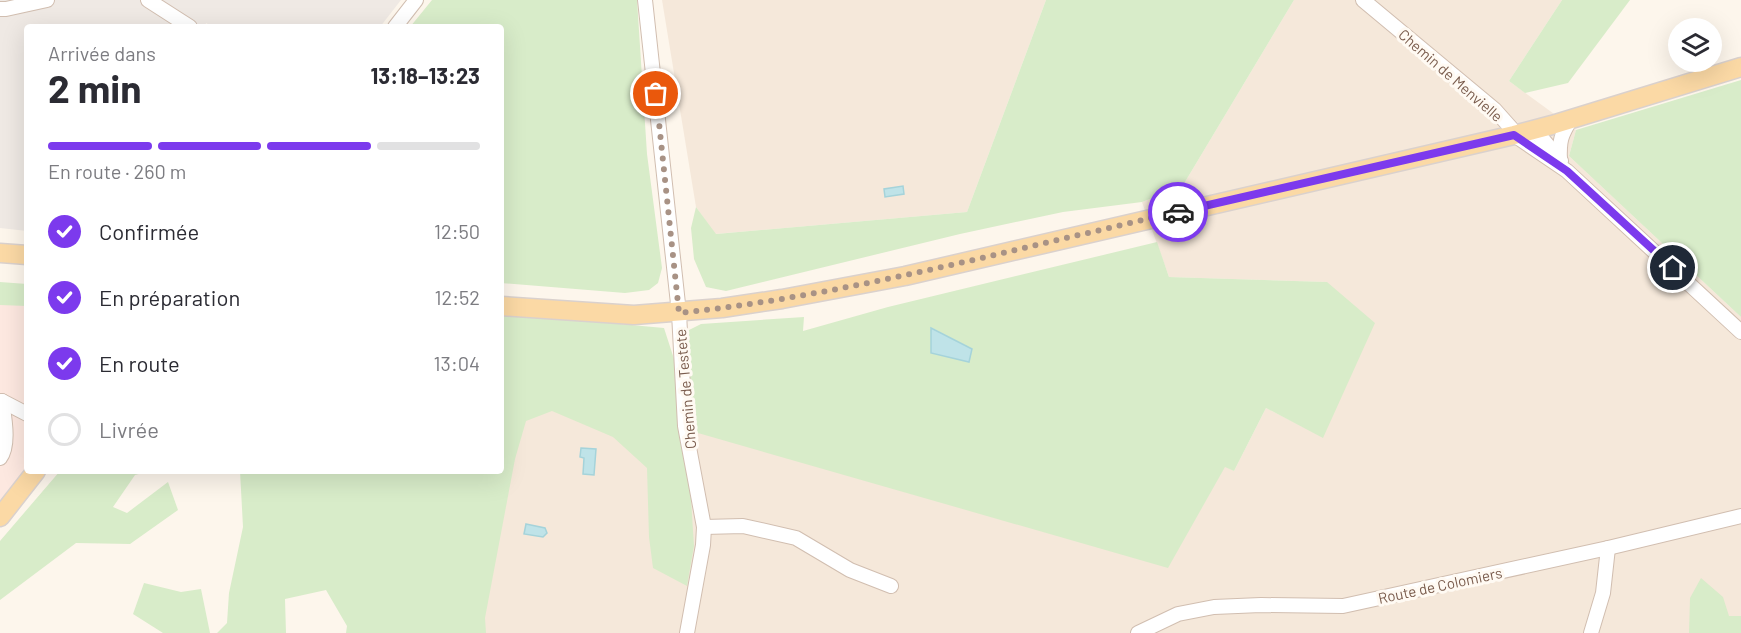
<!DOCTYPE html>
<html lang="fr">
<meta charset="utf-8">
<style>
body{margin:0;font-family:Barlow,sans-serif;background:#f7f7f7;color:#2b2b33;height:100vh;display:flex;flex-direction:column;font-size:22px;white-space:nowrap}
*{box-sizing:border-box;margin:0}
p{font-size:20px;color:#7c7c81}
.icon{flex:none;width:33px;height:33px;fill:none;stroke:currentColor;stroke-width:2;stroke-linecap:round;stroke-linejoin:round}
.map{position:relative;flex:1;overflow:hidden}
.panel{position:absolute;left:24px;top:24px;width:480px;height:450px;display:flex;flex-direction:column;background:#fff;border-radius:6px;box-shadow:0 6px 24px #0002}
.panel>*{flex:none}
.fabs{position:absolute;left:1668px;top:18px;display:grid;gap:12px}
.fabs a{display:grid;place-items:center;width:54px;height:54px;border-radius:50%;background:#fff;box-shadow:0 6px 24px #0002;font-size:30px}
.pin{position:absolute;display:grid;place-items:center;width:51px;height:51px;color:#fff;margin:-26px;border:3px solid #fff;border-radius:50%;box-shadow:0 2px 6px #0007}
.courier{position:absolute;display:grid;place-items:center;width:60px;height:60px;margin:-30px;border:4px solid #7c3aed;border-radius:50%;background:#fff;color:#222;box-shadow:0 2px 8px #0007}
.headline em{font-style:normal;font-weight:700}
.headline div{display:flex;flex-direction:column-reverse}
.headline{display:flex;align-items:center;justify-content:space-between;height:102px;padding:0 24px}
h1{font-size:39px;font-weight:700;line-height:45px}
.bar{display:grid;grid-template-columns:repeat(4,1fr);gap:9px 6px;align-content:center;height:72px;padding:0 24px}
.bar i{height:8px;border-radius:4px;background:#e1e1e2}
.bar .on{background:#7c3aed}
.bar p{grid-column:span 4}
ol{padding:0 24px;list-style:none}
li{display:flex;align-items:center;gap:18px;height:66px}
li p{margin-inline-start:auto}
li .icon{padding:6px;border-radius:50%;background:#7c3aed;color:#fff;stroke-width:4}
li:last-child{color:#7c7c81}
li i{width:33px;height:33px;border:3px solid #e1e1e2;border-radius:50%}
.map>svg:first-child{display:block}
</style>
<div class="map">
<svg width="1741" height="633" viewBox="0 0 1741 633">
<rect width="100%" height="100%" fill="#fdf6ec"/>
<g fill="#f5e8da">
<polygon points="662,0 1046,0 967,212 715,234 696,207"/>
<polygon points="1294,0 1562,0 1509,81 1576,130 1569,156 1741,317 1741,633 447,633 501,471 501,382 624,410 1168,567 1225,466 1234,471 1266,408 1323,437 1327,282 1169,277 1142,202 1182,187"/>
</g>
<polygon fill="#fde8e0" points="0,284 27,286 27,467 0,500"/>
<polygon fill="#efe9e4" points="0,0 401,0 380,27 213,27 206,23 205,27 27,27 27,231 0,228"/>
<g fill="#d8ecc9" fill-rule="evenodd">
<polygon points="432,0 637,0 647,154 662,268 658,283 649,290 625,293 501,283 501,27 410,27"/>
<polygon points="1046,0 1294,0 1182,187 1142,202 1063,212 960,234 726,291 706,287 694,259 691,228 696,207 716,234 967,212"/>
<polygon points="1562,0 1630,0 1568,83 1525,93 1509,81"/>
<polygon points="1741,80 1741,317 1569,156 1576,130"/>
<path d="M1157,242L1169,277L1327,282L1375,323L1323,438L1266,408L1234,471L1225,467L1168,568L691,431L687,331L701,324L804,317L803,331L888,307ZM932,328L972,349L948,357L931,353Z"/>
<polygon points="0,282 27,284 27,306 0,305"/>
<polygon points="501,313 664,328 684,390 694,546 687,586 653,568 649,537 647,468 613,437 552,411 526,421 515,459 485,618 486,633 346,633 347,626 326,590 285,599 286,633 217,633 227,623 229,593 243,527 240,471 501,471"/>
<polygon points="60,471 150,471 135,475 113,507 127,513 168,482 178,510 130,544 76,543 0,600 0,541"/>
<polygon points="1701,578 1723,597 1729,616 1741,616 1741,633 1689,633 1690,598"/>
<polygon points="144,583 181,592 201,589 210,633 163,633 133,614"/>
</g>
<g fill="#bfe3e8" stroke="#a5d3da" stroke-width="1.5">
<polygon points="903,186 904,194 885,197 884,189"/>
<polygon points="931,328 972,349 969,362 931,353"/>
<polygon points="581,448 596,449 594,475 583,474 584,458 580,457"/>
<polygon points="526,524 545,528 547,533 543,537 524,534"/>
</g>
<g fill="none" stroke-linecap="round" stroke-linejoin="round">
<g stroke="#d1beb0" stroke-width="16">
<g id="minor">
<polyline points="148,0 190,27"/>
<polyline points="645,0 679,313 685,426 704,527 703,545 687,633"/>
<polyline points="1363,0 1495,110 1511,128 1514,135 1567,171 1741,332"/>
<polyline points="0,9 6,9 47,0"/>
<polyline points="395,27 416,0"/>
<polyline points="1531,130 1540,136 1561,161"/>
<path d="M1560,160C1559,141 1561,135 1571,119"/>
<polyline points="2,401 27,414"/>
<path d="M0,458C10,445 4,416 2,401"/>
<polyline points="704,527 743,526 796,538 850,570 891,586"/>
<polyline points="1138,633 1178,614 1214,607 1261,605 1343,606 1608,548 1741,516"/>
<polyline points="1591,633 1603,593 1608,548"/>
</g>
</g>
<g stroke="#dad1cd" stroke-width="21">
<g id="major">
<polyline points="0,253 27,255"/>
<polyline points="501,306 634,315 722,308 782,299 905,276 1514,135 1552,125 1741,67"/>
<polyline points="0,517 36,471"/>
</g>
</g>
<use href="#minor" stroke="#fff" stroke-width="14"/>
<use href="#major" stroke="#fbd9a5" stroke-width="18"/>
</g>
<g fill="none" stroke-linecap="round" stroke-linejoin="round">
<path stroke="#a89285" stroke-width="6" stroke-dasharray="0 10.8" d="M656,94L679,313C849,295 1013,249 1178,212"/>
<polyline stroke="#7c3aed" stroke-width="8" points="1178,212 1514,135 1567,171 1673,268"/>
</g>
<g text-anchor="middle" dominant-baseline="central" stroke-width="6" stroke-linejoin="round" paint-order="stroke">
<g font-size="15" fill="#7a5c4d" stroke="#fffaf3">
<text transform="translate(1451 75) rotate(41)">Chemin de Menvielle</text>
<text transform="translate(685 389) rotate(-95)">Chemin de Testete</text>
<text transform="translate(1440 585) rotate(-12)">Route de Colomiers</text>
</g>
</g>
</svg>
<div class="fabs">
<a><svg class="icon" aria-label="layers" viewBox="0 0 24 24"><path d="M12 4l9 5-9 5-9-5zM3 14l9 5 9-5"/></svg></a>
</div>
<div class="pin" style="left:656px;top:94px;background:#ea580c"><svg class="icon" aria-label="bag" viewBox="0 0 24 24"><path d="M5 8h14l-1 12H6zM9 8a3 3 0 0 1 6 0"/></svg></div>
<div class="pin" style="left:1673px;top:268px;background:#1f2937"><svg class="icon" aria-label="home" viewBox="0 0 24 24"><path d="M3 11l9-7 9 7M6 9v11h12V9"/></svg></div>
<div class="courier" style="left:1178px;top:212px"><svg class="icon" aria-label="car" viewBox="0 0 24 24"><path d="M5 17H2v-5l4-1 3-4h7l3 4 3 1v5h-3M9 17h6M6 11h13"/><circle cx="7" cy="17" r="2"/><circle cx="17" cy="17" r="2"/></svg></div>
<section class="panel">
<div class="headline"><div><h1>2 min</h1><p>Arrivée dans</p></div><em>13:18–13:23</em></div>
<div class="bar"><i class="on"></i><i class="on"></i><i class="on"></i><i></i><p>En route · 260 m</p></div>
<ol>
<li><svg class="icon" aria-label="check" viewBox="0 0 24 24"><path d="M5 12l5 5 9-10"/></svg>Confirmée<p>12:50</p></li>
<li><svg class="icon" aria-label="check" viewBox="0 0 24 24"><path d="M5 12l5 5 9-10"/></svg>En préparation<p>12:52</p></li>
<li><svg class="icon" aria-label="check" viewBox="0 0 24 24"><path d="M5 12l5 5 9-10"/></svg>En route<p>13:04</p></li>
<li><i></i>Livrée</li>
</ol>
</section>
</div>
